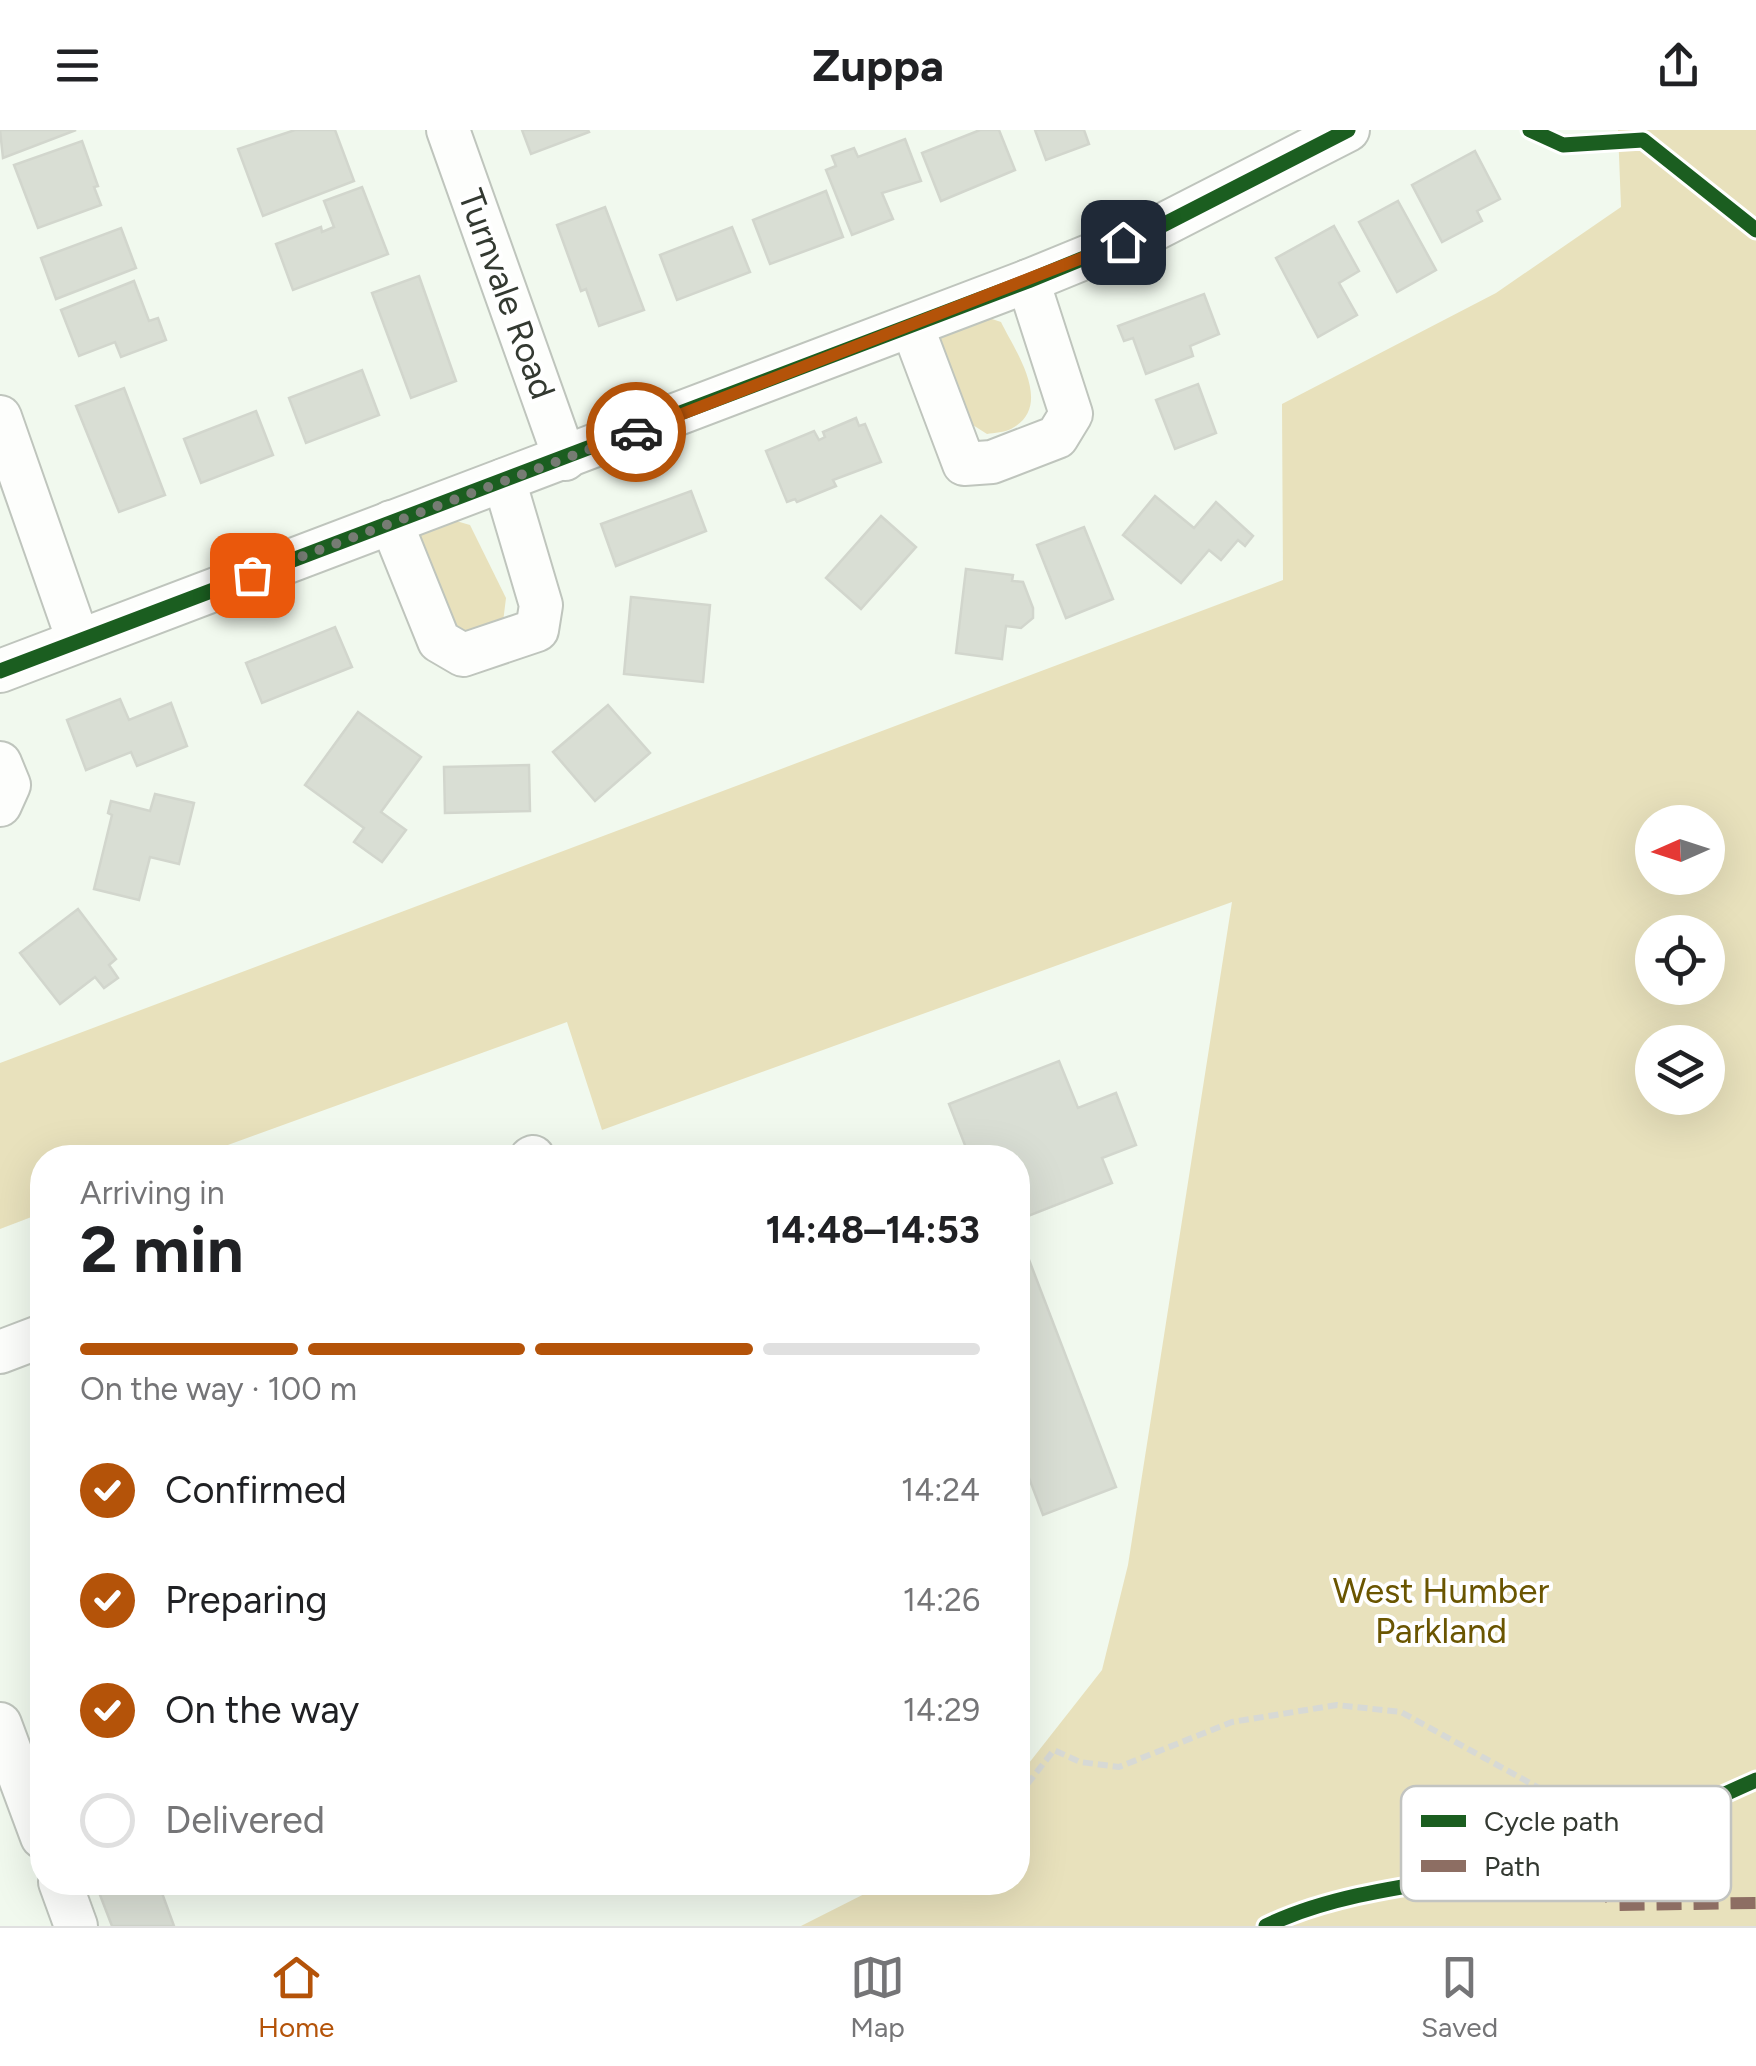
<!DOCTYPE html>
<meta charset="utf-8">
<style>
body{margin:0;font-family:Figtree,sans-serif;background:#f6f6f6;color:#202124;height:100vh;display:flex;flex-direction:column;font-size:38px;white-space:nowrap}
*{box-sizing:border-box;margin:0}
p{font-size:32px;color:#757577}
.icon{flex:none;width:55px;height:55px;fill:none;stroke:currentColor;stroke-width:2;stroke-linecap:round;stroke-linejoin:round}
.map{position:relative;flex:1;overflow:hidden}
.drawer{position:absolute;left:30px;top:1015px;width:1000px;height:750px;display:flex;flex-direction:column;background:#fff;border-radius:40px;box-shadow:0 10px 40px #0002}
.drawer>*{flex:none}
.needle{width:65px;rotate:267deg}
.fabs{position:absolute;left:1635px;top:675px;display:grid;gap:20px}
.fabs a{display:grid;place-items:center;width:90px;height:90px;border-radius:50%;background:#fff;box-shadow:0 10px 40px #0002;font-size:50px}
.pin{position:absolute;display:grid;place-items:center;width:85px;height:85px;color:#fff;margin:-42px;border-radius:20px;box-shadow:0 5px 15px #0006}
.courier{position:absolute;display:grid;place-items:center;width:100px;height:100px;margin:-50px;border:8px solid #b45309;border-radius:50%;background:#fff;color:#222;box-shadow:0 2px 12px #0007}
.overview em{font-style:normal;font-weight:700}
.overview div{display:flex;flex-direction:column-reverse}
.overview{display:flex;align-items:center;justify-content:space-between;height:170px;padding:0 50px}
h1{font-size:65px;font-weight:700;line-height:75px}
.bar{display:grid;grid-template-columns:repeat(4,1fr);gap:15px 10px;align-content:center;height:120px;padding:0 50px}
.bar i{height:12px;border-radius:8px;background:#e0e0e0}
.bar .active{background:#b45309}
.bar p{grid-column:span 4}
ol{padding:0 50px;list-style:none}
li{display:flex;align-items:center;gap:30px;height:110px}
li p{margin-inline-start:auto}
li .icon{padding:10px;border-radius:50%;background:#b45309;color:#fff;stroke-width:4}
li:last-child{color:#757577}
li i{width:55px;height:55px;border:5px solid #e0e0e0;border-radius:50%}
header{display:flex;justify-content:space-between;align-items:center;height:130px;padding:0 50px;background:#fff;font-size:45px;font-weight:700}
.tabs{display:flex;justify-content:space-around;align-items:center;height:140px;border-top:2px solid #e0e0e0;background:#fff;font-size:28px;color:#757577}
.tabs a{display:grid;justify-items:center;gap:5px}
.tabs .active{color:#b45309}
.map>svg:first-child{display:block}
</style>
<header><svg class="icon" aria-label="menu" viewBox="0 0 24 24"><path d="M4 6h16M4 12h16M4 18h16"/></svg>Zuppa<svg class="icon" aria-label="share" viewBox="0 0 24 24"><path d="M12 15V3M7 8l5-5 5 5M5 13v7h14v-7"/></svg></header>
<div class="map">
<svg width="1756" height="1796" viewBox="0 0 1756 1796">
<rect width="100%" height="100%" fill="#f1f9ee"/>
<g fill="#e8e1bc" fill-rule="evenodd">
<path d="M1618,0H1756V1796H801L886,1753L1018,1752V1647L1102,1540L1128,1435L1232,772L602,1000L567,892L195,1027L42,1028V1083L0,1099V933L1283,450L1282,274L1496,163L1621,77ZM1652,692H1708V748H1652ZM1652,802H1708V858H1652ZM1708,912V968H1652V912Z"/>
<path d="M977,184L1001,192C1015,221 1055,276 1011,299C1005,302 994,303 987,304L954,283L938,212L953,192Z"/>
<polygon points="446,388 470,395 506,468 503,492 461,517 409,417 423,397"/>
</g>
<g fill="#d9ded4" stroke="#d2d6cd" stroke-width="2.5">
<polygon points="0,0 76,0 3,28"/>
<polygon points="295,0 335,0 354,51 263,86 238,19"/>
<polygon points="522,0 588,0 589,2 531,24"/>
<polygon points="980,0 999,0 1015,40 941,71 922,23"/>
<polygon points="1035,0 1084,0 1089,14 1046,30"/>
<polygon points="905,9 921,51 882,63 893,89 852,105 826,40 836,36 832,26 854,18 858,27"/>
<polygon points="82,11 98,56 94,57 101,75 38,98 14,35"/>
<polygon points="1475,21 1500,69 1477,81 1482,91 1442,112 1412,55"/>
<polygon points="362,57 388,124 293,160 276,114 321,97 322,102 334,97 324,71"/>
<polygon points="826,61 843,107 770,134 753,90"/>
<polygon points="1398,71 1436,140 1397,162 1359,92"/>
<polygon points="605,77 644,180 599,196 586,159 581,161 557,95"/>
<polygon points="1334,96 1359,141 1339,153 1357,185 1318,207 1276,128"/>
<polygon points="732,97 750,142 677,170 660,125"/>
<polygon points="121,98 136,138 56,169 41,128"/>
<polygon points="419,146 456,251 411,268 372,163"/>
<polygon points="134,151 149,191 158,188 166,210 121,227 115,212 79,226 61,180"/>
<polygon points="1204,164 1219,204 1190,216 1193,226 1146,244 1133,208 1124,211 1118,196"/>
<polygon points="362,240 379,285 306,313 289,268"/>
<polygon points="1198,254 1216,303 1175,319 1156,270"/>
<polygon points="124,258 165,365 119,382 76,276"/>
<polygon points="256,281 273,325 201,353 184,309"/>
<polygon points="856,288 859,296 865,294 881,332 833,350 836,356 797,372 795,369 787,372 766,321 814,301 819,310 825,307 823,302"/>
<polygon points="691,361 706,401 616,436 601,394"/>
<polygon points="1155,366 1194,398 1216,372 1253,406 1245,416 1238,410 1221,430 1209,420 1181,453 1123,405"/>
<polygon points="881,386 916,417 861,479 826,448"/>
<polygon points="1084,397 1113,469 1066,488 1037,415"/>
<polygon points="966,439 1013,445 1012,451 1023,452 1033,478 1033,488 1021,498 1006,496 1002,529 956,523"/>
<polygon points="631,467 710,475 703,552 624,544"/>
<polygon points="335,497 352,537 262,573 246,533"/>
<polygon points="120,569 129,590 171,573 187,616 137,636 131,622 86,640 67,590"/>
<polygon points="608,575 650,623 595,671 553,622"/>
<polygon points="358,582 421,627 381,682 406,700 382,732 354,712 364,698 305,655"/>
<polygon points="529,635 530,681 445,683 444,637"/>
<polygon points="155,664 194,673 179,734 150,727 139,770 94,759 112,685 108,683 111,671 150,681"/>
<polygon points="78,779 116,829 109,835 118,848 104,858 95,847 60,874 20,823"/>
<polygon points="1059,931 1078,978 1116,963 1136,1015 1102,1028 1112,1053 1018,1090 1018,1028 970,1028 949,974"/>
<polygon points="1018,1101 1116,1357 1043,1385 1018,1319"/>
<polygon points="95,1752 158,1752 174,1796 112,1796"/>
</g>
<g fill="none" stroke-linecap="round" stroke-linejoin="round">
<g stroke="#bfc5bd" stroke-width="46">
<g id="minor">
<polyline points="448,0 565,329"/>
<polyline points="912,196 964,334 992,332 1057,307 1071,284 1028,151"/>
<polyline points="0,287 78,510"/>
<polyline points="391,392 439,511 463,525 537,500 541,475 504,350"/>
<polyline points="0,541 1028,151 1155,99 1348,0"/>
<polyline points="0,633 9,655 0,675"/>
<polyline points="531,1028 533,1027"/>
<polyline points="0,1222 42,1206"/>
<polyline points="0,1594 42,1707"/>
<polyline points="60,1752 76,1796"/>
</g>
</g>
<polyline stroke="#d7d9d5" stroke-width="6" stroke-dasharray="10 5" stroke-linecap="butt" points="1018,1666 1054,1620 1080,1632 1119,1637 1232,1592 1337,1575 1401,1582 1628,1707"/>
<use href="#minor" stroke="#fdfefc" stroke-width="42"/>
<polyline stroke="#8d6e63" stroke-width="12" stroke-dasharray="25 12" stroke-linecap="butt" points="1565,1726 1617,1775 1756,1773"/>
<g stroke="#fff" stroke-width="21">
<g id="cycleway">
<polyline points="1530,0 1563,15 1643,10 1756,100"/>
<polyline points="0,541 1028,151 1155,99 1348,0"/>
<path d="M1266,1796C1343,1758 1450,1752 1534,1735C1612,1719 1684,1682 1756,1650"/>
</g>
</g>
<use href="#cycleway" stroke="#1b5e20" stroke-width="15"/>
</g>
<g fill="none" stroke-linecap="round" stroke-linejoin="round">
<polyline stroke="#767c73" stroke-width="10" stroke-dasharray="0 18" points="252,445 636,302"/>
<polyline stroke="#b45309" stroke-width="12" points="636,302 1123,112"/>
</g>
<g text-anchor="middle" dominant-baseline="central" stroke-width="8" stroke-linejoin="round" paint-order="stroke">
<g font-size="35" fill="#333931" stroke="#fff">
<text transform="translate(507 164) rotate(70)">Turnvale Road</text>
</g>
<g font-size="35" fill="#6a5501" stroke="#fff">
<text x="1441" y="1461">West Humber<tspan x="1441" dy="40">Parkland</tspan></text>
</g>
</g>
<rect x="1401" y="1656" width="330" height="115" rx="15" fill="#fff" stroke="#c2c4c1" stroke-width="2.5"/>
<rect x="1421" y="1685" width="45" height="12" fill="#1b5e20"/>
<rect x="1421" y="1730" width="45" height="12" fill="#8d6e63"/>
<g font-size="28" fill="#333931">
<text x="1484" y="1701">Cycle path</text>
<text x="1484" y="1746">Path</text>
</g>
</svg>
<div class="fabs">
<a><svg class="needle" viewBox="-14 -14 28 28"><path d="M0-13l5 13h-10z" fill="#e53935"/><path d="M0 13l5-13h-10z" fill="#757577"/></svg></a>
<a><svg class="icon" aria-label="locate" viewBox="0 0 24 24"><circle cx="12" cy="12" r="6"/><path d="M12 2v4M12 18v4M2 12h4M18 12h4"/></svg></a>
<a><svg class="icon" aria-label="layers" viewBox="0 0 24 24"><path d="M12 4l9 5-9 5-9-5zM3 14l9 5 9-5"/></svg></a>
</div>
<div class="pin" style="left:252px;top:445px;background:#ea580c"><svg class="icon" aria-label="bag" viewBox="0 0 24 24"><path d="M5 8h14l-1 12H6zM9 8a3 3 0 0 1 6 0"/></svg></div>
<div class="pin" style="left:1123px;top:112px;background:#1f2937"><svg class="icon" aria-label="home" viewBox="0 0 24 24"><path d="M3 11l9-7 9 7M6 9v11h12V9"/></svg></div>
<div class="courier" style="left:636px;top:302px"><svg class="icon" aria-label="car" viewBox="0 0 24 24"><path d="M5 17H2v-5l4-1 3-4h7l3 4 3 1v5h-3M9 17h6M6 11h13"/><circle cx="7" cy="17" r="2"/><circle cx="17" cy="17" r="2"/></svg></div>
<section class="drawer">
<div class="overview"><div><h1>2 min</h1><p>Arriving in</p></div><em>14:48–14:53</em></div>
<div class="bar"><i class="active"></i><i class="active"></i><i class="active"></i><i></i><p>On the way · 100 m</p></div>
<ol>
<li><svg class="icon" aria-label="check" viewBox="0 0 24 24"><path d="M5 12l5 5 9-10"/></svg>Confirmed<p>14:24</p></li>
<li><svg class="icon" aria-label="check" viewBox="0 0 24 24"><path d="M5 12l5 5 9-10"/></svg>Preparing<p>14:26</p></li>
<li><svg class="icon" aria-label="check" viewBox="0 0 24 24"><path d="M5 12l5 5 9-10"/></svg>On the way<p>14:29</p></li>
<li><i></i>Delivered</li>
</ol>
</section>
</div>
<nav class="tabs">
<a class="active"><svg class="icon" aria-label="home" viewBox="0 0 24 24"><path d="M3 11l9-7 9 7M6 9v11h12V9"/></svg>Home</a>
<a><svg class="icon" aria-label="map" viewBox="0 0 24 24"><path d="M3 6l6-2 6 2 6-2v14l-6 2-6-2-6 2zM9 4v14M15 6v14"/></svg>Map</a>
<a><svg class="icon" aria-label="saved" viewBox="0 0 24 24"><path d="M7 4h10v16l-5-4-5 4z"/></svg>Saved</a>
</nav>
